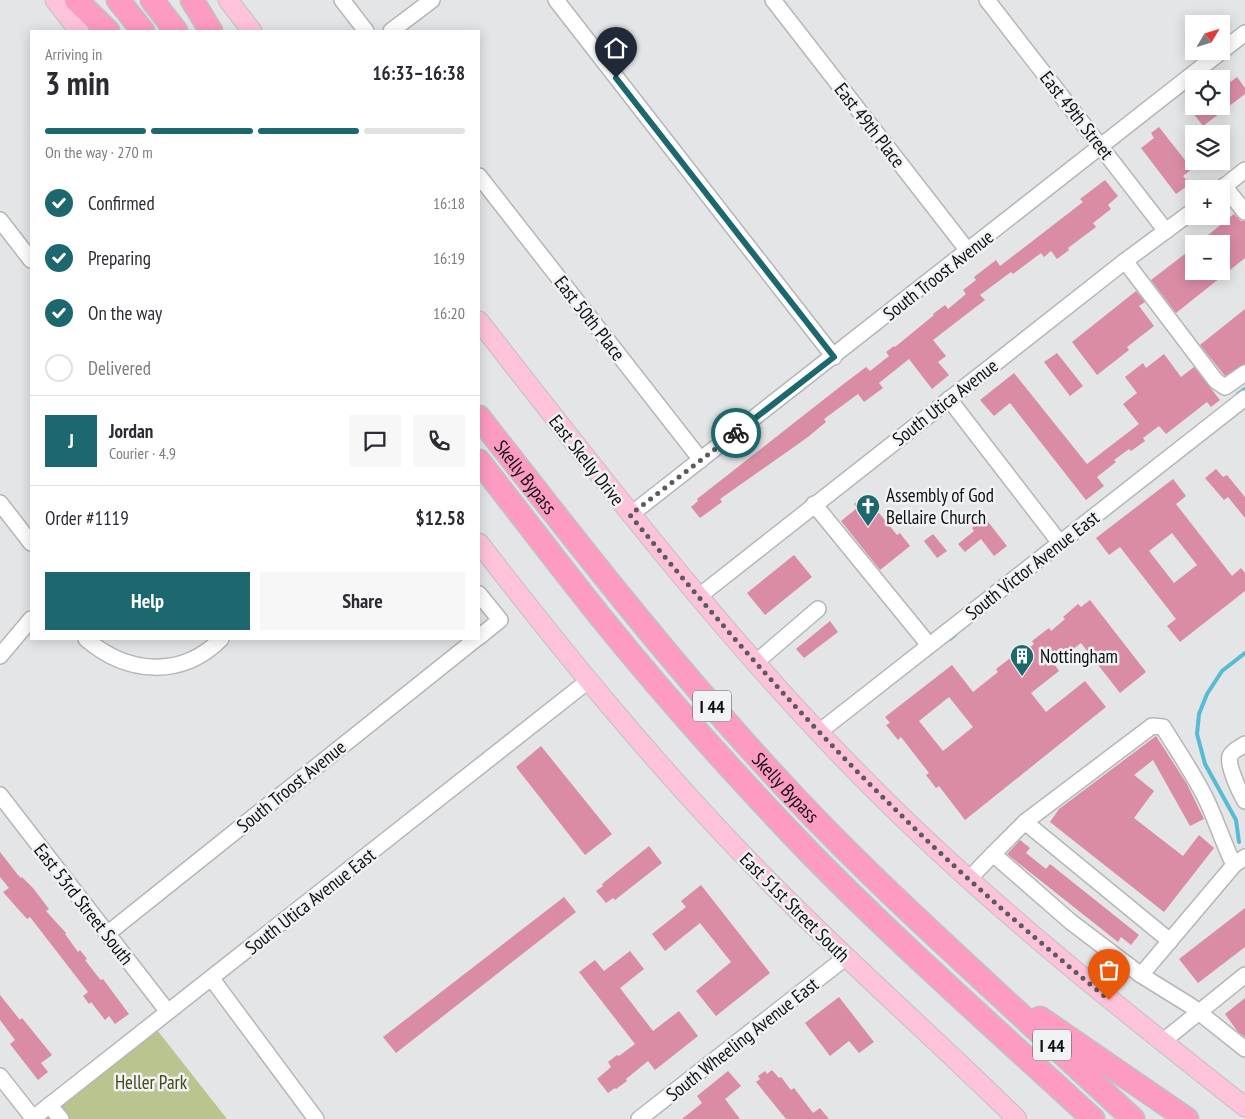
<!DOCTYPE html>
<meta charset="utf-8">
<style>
body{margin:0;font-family:"PT Sans Narrow",sans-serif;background:#f7f7f7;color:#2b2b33;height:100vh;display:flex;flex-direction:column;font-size:19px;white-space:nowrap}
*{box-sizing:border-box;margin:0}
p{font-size:16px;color:#7c7c81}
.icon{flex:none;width:28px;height:28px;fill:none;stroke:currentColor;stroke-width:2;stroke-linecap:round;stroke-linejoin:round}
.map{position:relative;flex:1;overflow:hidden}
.details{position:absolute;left:30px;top:30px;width:450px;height:610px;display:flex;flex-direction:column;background:#fff;border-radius:0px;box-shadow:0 2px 12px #0003}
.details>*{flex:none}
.needle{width:32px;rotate:52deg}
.tools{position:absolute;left:1185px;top:15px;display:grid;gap:10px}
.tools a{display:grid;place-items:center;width:45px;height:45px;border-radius:0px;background:#fff;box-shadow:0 2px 12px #0003;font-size:25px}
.pin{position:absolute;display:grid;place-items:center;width:42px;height:42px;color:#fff;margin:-51px -21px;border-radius:50% 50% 50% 0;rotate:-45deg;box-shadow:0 0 5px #0007}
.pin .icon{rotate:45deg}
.courier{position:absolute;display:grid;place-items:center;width:50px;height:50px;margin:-25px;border:4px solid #1c686e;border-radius:50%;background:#fff;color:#222;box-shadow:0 1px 6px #0007}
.head em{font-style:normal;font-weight:600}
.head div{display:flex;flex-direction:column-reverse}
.head{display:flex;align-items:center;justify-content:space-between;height:85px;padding:0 15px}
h1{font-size:32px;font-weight:600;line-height:38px}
.bar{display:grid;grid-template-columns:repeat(4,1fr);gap:8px 5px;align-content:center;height:60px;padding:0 15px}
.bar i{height:6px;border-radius:4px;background:#e1e1e2}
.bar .selected{background:#1c686e}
.bar p{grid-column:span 4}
.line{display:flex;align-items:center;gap:12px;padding:0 15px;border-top:1px solid #e1e1e2}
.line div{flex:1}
.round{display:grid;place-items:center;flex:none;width:52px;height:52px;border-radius:0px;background:#f7f7f7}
ol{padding:0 15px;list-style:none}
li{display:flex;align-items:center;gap:15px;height:55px}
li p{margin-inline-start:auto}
li .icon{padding:5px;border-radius:50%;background:#1c686e;color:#fff;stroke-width:4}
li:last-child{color:#7c7c81}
li i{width:28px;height:28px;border:2px solid #e1e1e2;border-radius:50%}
.action{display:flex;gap:10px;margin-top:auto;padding:10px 15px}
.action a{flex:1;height:58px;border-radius:0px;background:#1c686e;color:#fff;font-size:20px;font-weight:600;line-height:58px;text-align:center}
.action a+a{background:#f7f7f7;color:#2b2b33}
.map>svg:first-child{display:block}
</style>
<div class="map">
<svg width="1245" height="1119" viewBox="0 0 1245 1119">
<rect width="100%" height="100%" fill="#e3e5e7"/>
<polygon fill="#bac48f" points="157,1030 227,1119 43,1119"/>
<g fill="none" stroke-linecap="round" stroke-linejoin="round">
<g stroke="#58bbd4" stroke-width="4">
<polyline points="1238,394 1245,389"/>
<polyline points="950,639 955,635"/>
<polyline points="1239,842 1236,820 1205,764 1197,734 1199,714 1207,694 1222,671 1245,653"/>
</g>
</g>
<g fill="#da8ca5" fill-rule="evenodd">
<polygon points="1237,77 1245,88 1245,94 1203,126 1193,113 1203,106 1221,106 1221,89"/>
<polygon points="1159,127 1192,169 1183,176 1190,184 1176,194 1141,148 1154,138 1151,133"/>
<polygon points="1105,180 1118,196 1108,205 1111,209 1093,223 1096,227 1068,248 1069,250 1057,259 1051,251 1044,257 1041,253 1013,274 1011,272 980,295 985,300 933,340 946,356 938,362 949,375 932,389 909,359 879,383 883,388 864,402 858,394 824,419 826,422 808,437 720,499 722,502 700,518 691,507 698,501 697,499 841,386 866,367 870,371 889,356 886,352 894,346 895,347 934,315 933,314 945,305 948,309 966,294 963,290 976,280 974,277 996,260 1000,266 1083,202 1080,199"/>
<polygon points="1234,214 1241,221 1245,221 1245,258 1176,313 1151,280 1194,247 1194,271 1221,271 1221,244 1197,244"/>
<polygon points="1136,291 1145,302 1139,306 1154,326 1127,347 1129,350 1097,375 1072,342"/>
<polygon points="1245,309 1245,364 1225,376 1200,345"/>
<polygon points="1057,353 1083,386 1070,396 1044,362"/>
<polygon points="1164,354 1181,377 1194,367 1220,400 1211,407 1207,402 1166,434 1159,426 1143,438 1145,441 1131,451 1129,449 1114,460 1116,462 1097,477 1104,486 1086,500 1010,403 994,416 980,400 1014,373 1087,464 1139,424 1123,404 1137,393 1125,377 1143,363 1146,368"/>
<polygon points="1216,469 1223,477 1227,475 1245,497 1245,518 1228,497 1224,500 1205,478"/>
<path d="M1173,479L1186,496L1176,504L1232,576L1241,568L1245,573V591L1180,642L1167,626L1176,619L1120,547L1109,555L1096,538ZM1172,533L1197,565L1174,583L1149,551Z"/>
<polygon points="865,496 897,535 900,533 910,546 880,570 841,521 857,508 854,504"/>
<polygon points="985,518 1007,546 994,556 981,539 965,552 958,544 974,531 972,528"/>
<polygon points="933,534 947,551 937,558 924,541"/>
<polygon points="794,555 812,577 765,615 747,593"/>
<path d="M1090,600L1146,672L1120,693L1081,643L1054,664L1059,671L1031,693L1046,712L1085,681L1106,707L965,820L939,786L936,788L926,775L929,773L901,737L898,740L886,725L890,723L885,717L952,665L973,692L998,672L996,669L1018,652L1020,655L1034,644L1032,641L1049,628L1051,631L1065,619L1063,617L1078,604L1081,607ZM949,697L973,727L943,751L919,721Z"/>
<polygon points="830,621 838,632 804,658 796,649"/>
<polygon points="1156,736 1187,784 1204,819 1190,826 1153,760 1134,775 1154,791 1134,818 1183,856 1199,835 1214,848 1164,912 1050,822 1059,809"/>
<polygon points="541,746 612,834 585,855 516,767"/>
<polygon points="1020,840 1030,848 1026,853 1046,869 1050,864 1139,935 1131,945 1121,937 1118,942 1007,854"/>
<polygon points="649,846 662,863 615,900 613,898 606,903 596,891 603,886 602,884"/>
<polygon points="0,852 18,875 21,878 22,877 33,888 49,909 46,911 66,933 65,934 78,952 80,950 87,959 85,960 99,978 101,980 103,979 129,1014 115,1024 109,1016 105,1020 91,1002 89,1004 83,996 88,992 30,917 27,919 3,892 9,888 0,877"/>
<polygon points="701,885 770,973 716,1016 696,991 731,962 700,923 665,951 652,934 686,907 681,901"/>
<polygon points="564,897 576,912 396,1053 383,1037"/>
<polygon points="1245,908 1245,947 1198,983 1179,959"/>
<polygon points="630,951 644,969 620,988 653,1031 679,1011 698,1036 655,1070 648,1061 626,1079 627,1081 616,1089 615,1088 608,1093 597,1079 611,1067 608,1062 617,1055 619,1056 635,1044 579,972 595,960 604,971"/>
<polygon points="0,995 20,1020 22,1018 52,1055 41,1063 48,1072 38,1080 10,1044 15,1040 0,1020"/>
<polygon points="839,997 874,1042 859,1053 849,1041 830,1056 805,1023"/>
<polygon points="1245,998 1245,1037 1238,1032 1225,1014"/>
<polygon points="772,1070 779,1078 781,1077 791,1090 794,1088 813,1113 820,1108 829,1119 786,1119 756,1082 760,1079 758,1076 765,1071 767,1074"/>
<polygon points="728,1071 741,1086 725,1099 740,1119 682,1119 702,1103 697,1096"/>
</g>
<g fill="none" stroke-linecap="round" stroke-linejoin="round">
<g stroke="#b4b6b8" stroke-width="18">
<g id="minor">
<polyline points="342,0 366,31"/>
<polyline points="556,0 834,357"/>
<polyline points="773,0 968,251"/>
<polyline points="987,0 1166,231"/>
<polyline points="391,31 432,0"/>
<polyline points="479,176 701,460"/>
<polyline points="1224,186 1245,212"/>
<polyline points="1221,189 1245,170"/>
<polyline points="0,220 31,260"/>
<polyline points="1125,261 1216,381 1225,387 1245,373"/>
<polyline points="949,399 1060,543"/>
<polyline points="0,503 31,543"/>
<polyline points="814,504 929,645"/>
<polyline points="630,515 1245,33"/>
<polyline points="479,594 500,620 479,637"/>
<polyline points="698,597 1125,261 1194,210"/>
<path d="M86,639C127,674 181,679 221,639"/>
<polyline points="0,656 31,619"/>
<polyline points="755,663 818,609"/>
<polyline points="819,732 1245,398"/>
<path d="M1245,744C1241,747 1232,751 1230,756C1227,765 1240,793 1245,801"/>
<polyline points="0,795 168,1012"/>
<path d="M1025,822L1152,726L1163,727C1177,750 1193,773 1205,797C1216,819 1223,843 1234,865"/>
<polyline points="993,854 1025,822 1170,941"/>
<polyline points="969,879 993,854 1071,922 1141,975 1191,1006 1245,1049"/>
<polyline points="107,934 476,639"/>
<polyline points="1141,975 1234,865 1245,857"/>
<polyline points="212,979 316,1119"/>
<polyline points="1162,1042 1245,975"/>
<polyline points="0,1076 33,1118"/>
<polyline points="49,1105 61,1119"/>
<polyline points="32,1119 588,681"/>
<polyline points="639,1119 845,958"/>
</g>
</g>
<g stroke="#c1c1c1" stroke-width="21">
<g id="major">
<polyline points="55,0 79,31"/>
<polyline points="228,0 252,31"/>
<path d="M479,321C612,491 743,663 899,814C1007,919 1126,1013 1245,1107"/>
<path d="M479,543C565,654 653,762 751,863C836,952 929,1032 1017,1119"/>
</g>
</g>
<g stroke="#c1c1c1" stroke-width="25">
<g id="highway">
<polyline points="76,0 108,31"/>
<polyline points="118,0 143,31"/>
<polyline points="152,0 176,31"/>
<polyline points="192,0 211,31"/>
<path id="s1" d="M479,417C574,539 669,661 774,775C836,843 903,906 970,968C1024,1018 1079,1069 1133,1119"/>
<path d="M479,461C519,512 558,564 599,615C665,697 736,776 809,852C900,945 998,1031 1093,1119"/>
<polyline points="1040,1018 1187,1119"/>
</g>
</g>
<use href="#minor" stroke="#fff" stroke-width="15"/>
<use href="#major" stroke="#fec3da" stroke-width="19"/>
<use href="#highway" stroke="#fd9bc2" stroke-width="22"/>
</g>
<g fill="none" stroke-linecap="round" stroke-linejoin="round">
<path stroke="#595b5c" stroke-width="5" stroke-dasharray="0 9" d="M736,433L630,515C715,618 802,719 898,812C965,879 1037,940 1109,1000"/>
<polyline stroke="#1c686e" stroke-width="6" points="616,78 834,357 736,433"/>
</g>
<defs>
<g id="church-pin" transform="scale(1.25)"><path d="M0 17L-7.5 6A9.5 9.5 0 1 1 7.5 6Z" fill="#1c686e" stroke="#f0f2f4"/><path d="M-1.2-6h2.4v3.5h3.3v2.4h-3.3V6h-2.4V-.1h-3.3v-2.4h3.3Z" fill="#fff"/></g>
<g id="building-pin" transform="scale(1.25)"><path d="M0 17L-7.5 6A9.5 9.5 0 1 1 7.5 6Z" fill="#1c686e" stroke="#f0f2f4"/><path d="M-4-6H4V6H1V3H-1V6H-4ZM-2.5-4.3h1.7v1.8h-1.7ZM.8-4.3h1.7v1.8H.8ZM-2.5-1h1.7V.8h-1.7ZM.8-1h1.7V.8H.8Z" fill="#fff"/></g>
</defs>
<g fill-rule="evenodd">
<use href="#church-pin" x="868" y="506"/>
<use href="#building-pin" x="1022" y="656"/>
</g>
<g text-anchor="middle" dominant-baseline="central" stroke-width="5" stroke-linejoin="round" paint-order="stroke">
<g fill="#f0f2f4" stroke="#525455" stroke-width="1">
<rect x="693" y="690.5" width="38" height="31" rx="4"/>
<rect x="1033" y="1029.5" width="38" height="31" rx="4"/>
</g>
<g font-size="18" font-weight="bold" fill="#0f1011">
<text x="712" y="706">I 44</text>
<text x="1052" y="1045">I 44</text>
</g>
<g font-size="19" fill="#0f1011" stroke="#f0f2f4">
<text transform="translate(1077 115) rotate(52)">East 49th Street</text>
<text transform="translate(870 125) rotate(52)">East 49th Place</text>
<text transform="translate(938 275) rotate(-38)">South Troost Avenue</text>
<text transform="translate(590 318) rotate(52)">East 50th Place</text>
<text transform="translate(945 402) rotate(-38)">South Utica Avenue</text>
<text transform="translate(587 460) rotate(52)">East Skelly Drive</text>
<text stroke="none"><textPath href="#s1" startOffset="76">Skelly Bypass</textPath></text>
<text transform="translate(1032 565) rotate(-38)">South Victor Avenue East</text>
<text transform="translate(291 786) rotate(-39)">South Troost Avenue</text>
<text stroke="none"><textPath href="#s1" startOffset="481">Skelly Bypass</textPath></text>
<text transform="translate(310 901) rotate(-38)">South Utica Avenue East</text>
<text transform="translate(84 904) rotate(52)">East 53rd Street South</text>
<text transform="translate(795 907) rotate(45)">East 51st Street South</text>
<text transform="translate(742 1039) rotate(-38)">South Wheeling Avenue East</text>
</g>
<g font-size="19" fill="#0f1011" stroke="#f0f2f4" text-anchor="start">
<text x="886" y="495">Assembly of God<tspan x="886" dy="22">Bellaire Church</tspan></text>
<text x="1040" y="656">Nottingham</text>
</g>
<g font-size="19" fill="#434a12" stroke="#f0f2f4">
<text x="151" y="1082">Heller Park</text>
</g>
</g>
</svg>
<div class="tools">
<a><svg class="needle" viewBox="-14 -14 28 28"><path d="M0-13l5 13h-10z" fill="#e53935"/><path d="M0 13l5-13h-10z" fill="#7c7c81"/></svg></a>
<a><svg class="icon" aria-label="locate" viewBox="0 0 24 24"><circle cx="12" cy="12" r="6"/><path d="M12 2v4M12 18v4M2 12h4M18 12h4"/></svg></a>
<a><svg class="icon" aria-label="layers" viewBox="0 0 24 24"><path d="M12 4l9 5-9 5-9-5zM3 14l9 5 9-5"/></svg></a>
<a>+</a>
<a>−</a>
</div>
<div class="pin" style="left:1109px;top:1000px;background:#ea580c"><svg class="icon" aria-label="bag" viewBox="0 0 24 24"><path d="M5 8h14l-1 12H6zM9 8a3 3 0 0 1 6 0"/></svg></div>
<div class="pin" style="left:616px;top:78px;background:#1f2937"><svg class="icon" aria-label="home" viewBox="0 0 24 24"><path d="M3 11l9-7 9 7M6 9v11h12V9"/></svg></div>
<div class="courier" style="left:736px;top:433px"><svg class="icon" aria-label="bike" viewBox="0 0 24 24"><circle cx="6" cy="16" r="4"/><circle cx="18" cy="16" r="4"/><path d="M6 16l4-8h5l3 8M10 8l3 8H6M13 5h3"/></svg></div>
<section class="details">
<div class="head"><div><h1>3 min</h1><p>Arriving in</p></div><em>16:33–16:38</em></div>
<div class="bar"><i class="selected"></i><i class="selected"></i><i class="selected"></i><i></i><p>On the way · 270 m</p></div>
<ol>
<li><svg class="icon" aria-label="check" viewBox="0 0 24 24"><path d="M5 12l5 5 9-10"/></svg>Confirmed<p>16:18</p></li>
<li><svg class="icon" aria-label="check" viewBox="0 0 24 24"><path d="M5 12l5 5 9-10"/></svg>Preparing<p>16:19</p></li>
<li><svg class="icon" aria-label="check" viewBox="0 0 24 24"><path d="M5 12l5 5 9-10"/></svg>On the way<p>16:20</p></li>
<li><i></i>Delivered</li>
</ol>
<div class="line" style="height:90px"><b class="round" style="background:#1c686e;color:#fff">J</b><div><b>Jordan</b><p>Courier · 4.9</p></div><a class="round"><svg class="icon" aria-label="chat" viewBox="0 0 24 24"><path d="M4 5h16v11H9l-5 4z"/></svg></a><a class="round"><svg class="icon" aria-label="phone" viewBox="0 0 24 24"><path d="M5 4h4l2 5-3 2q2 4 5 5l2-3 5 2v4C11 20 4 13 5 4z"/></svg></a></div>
<div class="line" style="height:65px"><div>Order #1119</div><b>$12.58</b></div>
<div class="action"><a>Help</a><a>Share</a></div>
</section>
</div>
